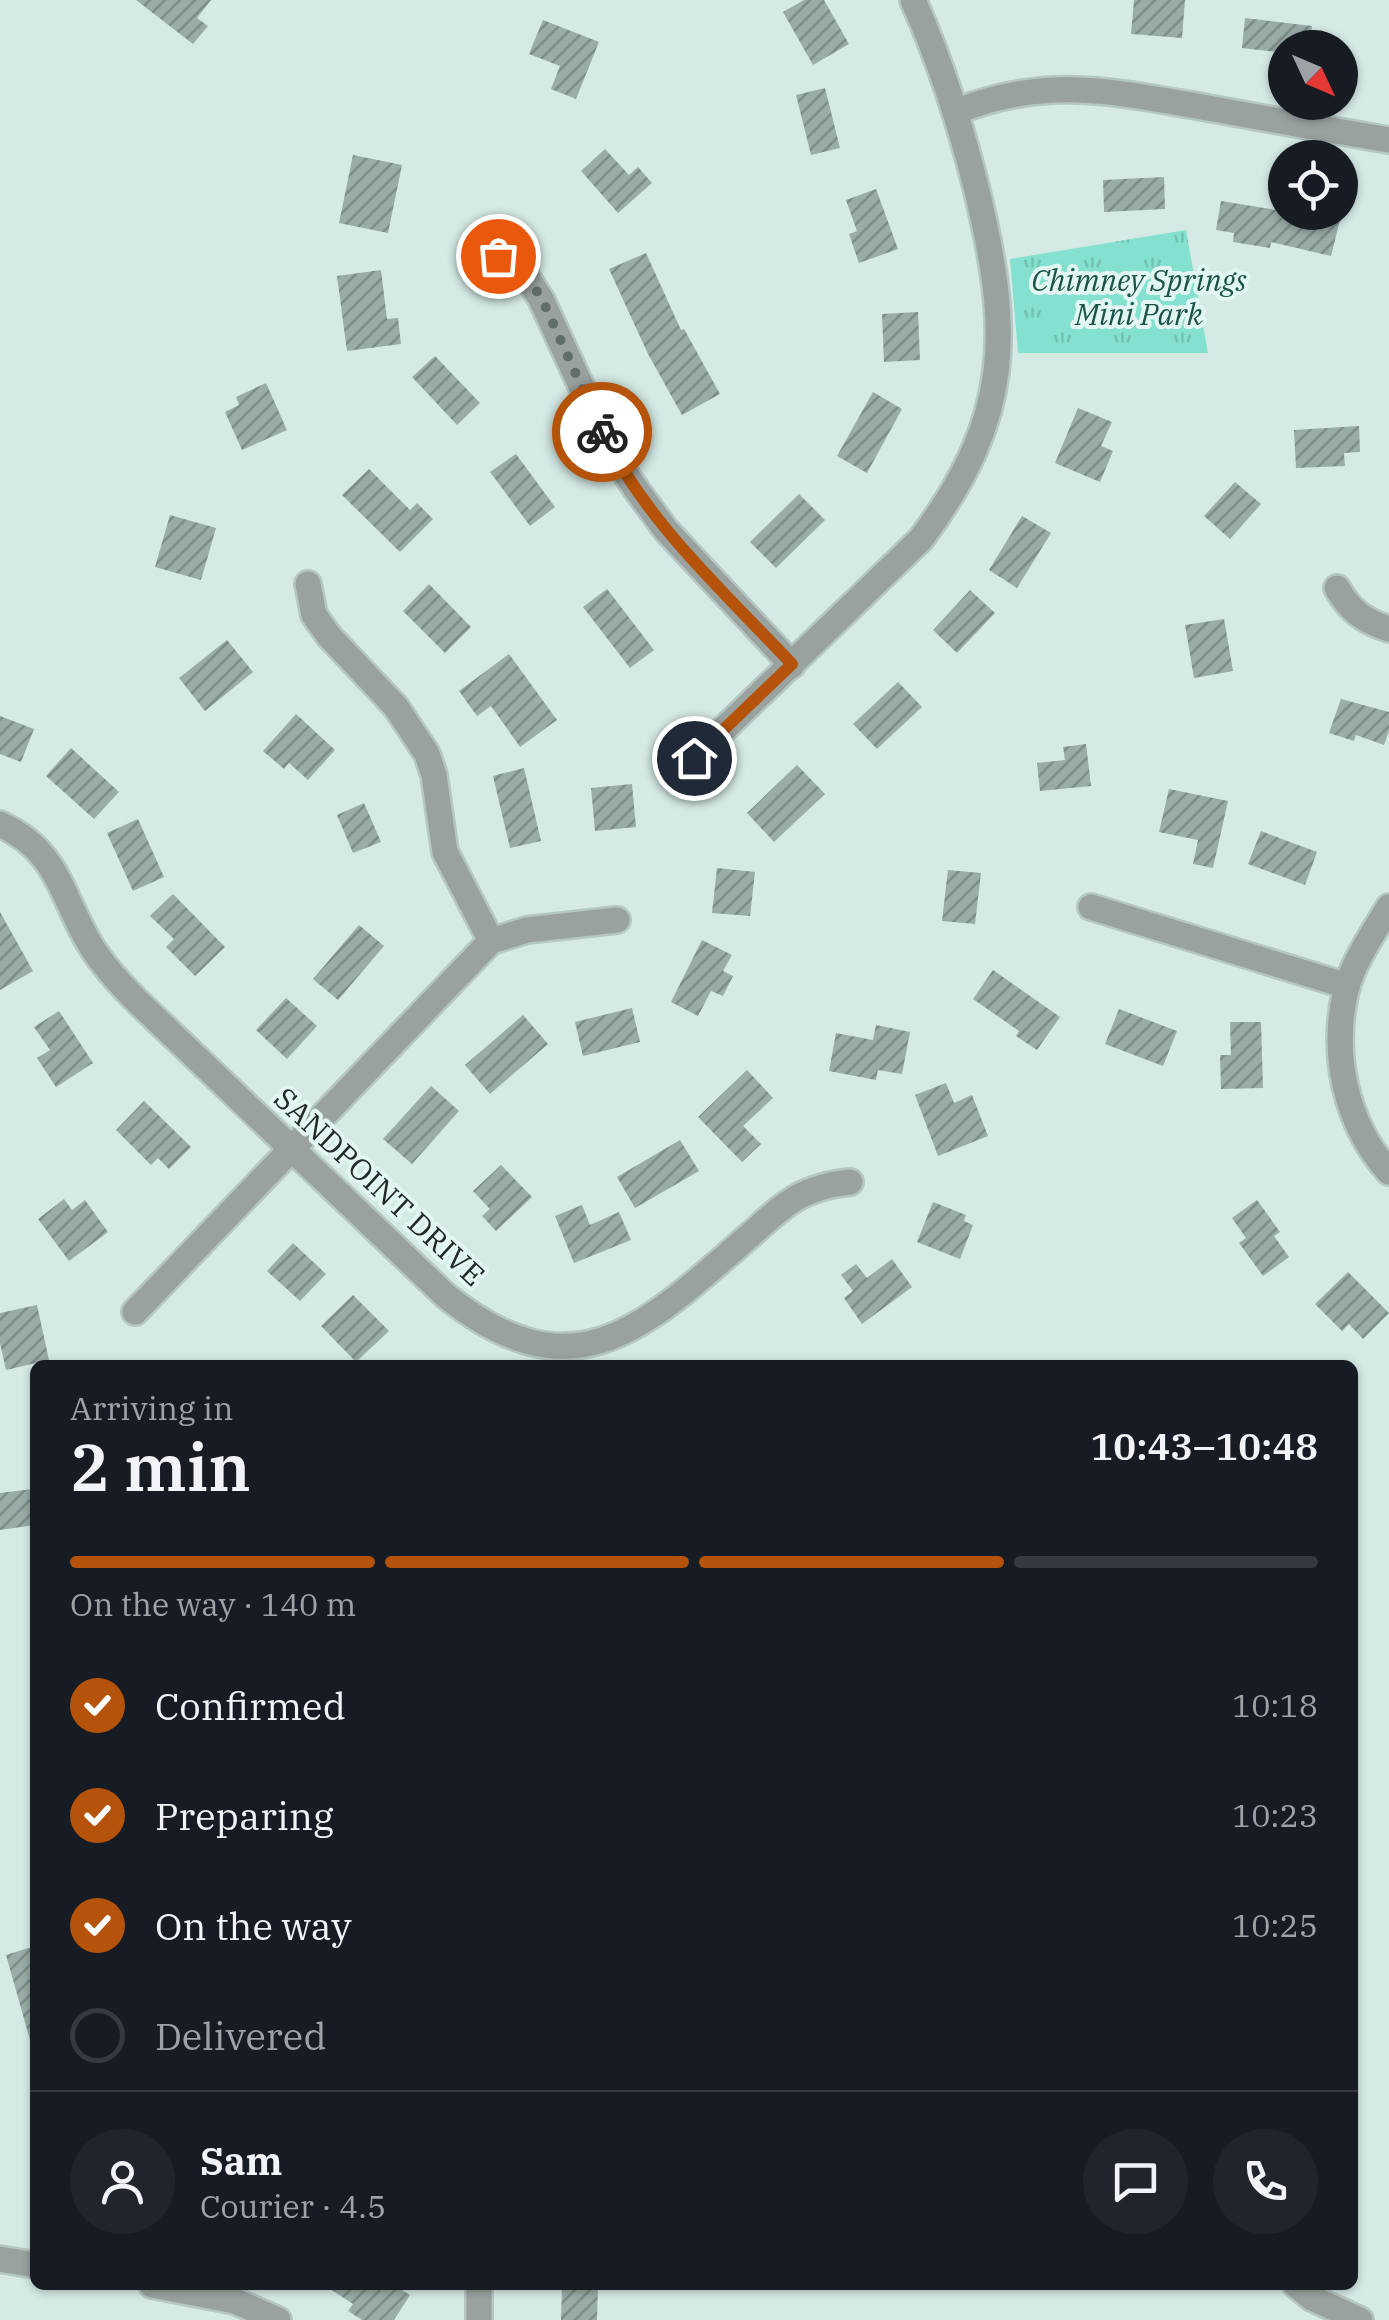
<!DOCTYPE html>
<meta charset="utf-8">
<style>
body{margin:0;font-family:"IBM Plex Serif",serif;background:#20242c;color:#f1f3f6;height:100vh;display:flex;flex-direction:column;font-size:38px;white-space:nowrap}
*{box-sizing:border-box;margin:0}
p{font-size:32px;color:#9ea1a6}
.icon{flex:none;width:55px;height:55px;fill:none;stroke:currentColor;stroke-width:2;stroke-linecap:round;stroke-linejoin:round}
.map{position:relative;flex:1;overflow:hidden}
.panel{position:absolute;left:30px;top:1360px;width:1328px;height:930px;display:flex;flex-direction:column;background:#171b24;border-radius:15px;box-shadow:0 2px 8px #0004}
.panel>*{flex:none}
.needle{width:65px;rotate:134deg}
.controls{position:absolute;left:1268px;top:30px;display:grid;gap:20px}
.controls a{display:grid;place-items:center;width:90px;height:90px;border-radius:50%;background:#171b24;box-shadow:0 2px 8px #0004;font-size:50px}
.pin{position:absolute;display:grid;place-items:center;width:85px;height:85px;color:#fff;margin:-42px;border:5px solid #fff;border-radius:50%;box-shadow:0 2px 10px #0007}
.courier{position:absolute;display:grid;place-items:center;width:100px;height:100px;margin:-50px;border:8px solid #b45309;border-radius:50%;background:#fff;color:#222;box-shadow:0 2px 12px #0007}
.headline em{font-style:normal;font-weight:600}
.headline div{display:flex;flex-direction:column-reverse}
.headline{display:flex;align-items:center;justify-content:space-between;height:170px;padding:0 40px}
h1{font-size:65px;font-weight:600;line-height:75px}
.bar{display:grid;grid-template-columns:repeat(4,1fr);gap:15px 10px;align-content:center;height:120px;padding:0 40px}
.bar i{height:12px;border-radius:8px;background:#363941}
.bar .active{background:#b45309}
.bar p{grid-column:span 4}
.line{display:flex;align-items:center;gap:25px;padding:0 40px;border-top:2px solid #363941}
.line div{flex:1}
.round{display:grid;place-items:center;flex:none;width:105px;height:105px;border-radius:52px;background:#20242c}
ol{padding:0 40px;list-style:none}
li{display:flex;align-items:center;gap:30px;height:110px}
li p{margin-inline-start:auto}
li .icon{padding:10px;border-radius:50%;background:#b45309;color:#fff;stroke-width:4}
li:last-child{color:#9ea1a6}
li i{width:55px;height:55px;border:5px solid #363941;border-radius:50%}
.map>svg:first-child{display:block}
</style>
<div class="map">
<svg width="1389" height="2320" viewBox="0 0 1389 2320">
<defs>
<pattern id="park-tufts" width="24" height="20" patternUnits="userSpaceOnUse" patternTransform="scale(2.5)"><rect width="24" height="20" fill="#85e1cf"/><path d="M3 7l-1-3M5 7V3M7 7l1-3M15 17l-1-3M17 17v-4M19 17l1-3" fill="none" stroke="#73c1b2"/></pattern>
<pattern id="building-hatch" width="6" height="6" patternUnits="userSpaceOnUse" patternTransform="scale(2.5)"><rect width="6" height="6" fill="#99aca7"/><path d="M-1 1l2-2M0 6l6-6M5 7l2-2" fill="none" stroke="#7c8c88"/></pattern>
</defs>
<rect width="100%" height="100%" fill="#d5eae5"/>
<polygon fill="url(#park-tufts)" points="1186,230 1208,353 1018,353 1010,259"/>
<g fill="url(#building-hatch)">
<polygon points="136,0 211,0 197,18 208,26 193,44"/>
<polygon points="804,0 824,0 849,44 813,65 783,12"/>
<polygon points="1134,0 1185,0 1182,38 1131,34"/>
<polygon points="1245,18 1312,26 1309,48 1285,48 1285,53 1242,48"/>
<polygon points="543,20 599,42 576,99 551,89 560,66 529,54"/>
<polygon points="825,88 840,148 811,155 796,95"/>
<polygon points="605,149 629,175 638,167 652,183 618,213 581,171"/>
<polygon points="353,155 402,165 388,233 339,223"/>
<polygon points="1164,177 1165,209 1104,212 1103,180"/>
<polygon points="876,189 898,249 859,263 849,234 857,231 846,200"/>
<polygon points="1221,201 1276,210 1276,212 1325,212 1341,216 1331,256 1271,242 1270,248 1233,242 1234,233 1216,230"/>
<polygon points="646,253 681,330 684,329 720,394 682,415 648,354 609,269"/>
<polygon points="381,270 387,319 398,318 401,344 347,351 337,276"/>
<polygon points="918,312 920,360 884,362 882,314"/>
<polygon points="435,356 480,403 457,425 412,377"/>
<polygon points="266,383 287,430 242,450 225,412 239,405 236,397"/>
<polygon points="873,392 902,409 867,473 837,456"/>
<polygon points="1078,408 1112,422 1101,446 1113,451 1100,482 1055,463"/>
<polygon points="1359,426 1360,452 1344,453 1345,466 1296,468 1294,430"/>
<polygon points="516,454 555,507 530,526 490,472"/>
<polygon points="369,469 410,510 417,503 433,519 400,552 342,495"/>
<polygon points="1235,482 1261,504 1230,539 1204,516"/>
<polygon points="799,494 825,520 776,568 750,542"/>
<polygon points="170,515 216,528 201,580 155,567"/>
<polygon points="1022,516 1051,533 1017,588 989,570"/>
<polygon points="429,584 471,627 445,653 403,611"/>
<polygon points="607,589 654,650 630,668 583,607"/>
<polygon points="970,590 995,613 957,653 933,630"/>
<polygon points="1224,619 1233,671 1194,678 1185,625"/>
<polygon points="227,640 253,672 205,711 179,678"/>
<polygon points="509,654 557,720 520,747 491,706 477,716 459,691"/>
<polygon points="898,682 922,707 877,749 853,724"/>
<polygon points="1341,699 1389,712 1389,731 1384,745 1356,735 1354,741 1329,733"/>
<polygon points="296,714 335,750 308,780 289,763 284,769 263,751"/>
<polygon points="0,716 34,729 21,762 0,754"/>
<polygon points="1086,744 1091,786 1040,791 1037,763 1065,760 1063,747"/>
<polygon points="71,748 119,792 94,819 46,776"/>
<polygon points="797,765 825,794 774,842 747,813"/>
<polygon points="524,768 541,841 510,848 493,776"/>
<polygon points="632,784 636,827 595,831 591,788"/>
<polygon points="1169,789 1228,801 1213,868 1193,864 1198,840 1159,832"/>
<polygon points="364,803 381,842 353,853 337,815"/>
<polygon points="138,819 164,877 133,891 107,833"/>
<polygon points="1261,831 1317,852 1305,885 1248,864"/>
<polygon points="717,868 755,872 750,916 712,913"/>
<polygon points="948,870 981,873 975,924 942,921"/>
<polygon points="173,894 225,947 195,976 166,947 174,939 150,916"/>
<polygon points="0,912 33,971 0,990"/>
<polygon points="359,925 384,946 338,1000 313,979"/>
<polygon points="702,940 732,955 723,971 733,976 723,996 711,991 698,1016 671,1002"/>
<polygon points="993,970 1060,1017 1037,1050 1016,1036 1019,1031 973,999"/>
<polygon points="286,998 317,1026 287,1059 256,1030"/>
<polygon points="632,1008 640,1042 583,1056 575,1022"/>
<polygon points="1119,1009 1177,1031 1163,1066 1105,1044"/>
<polygon points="59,1011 93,1063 56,1087 37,1058 50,1050 34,1027"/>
<polygon points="523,1015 548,1044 490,1094 465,1065"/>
<polygon points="1230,1022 1261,1022 1263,1088 1221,1089 1220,1055 1231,1055"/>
<polygon points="876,1025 910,1032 902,1074 878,1070 876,1080 829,1071 836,1033 873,1040"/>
<polygon points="747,1070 773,1098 743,1126 761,1144 742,1162 698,1117"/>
<polygon points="946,1083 954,1103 972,1095 988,1136 938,1156 915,1095"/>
<polygon points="431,1086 459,1111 412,1164 383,1139"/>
<polygon points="144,1101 191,1147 169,1169 158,1158 151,1165 116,1130"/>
<polygon points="680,1140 699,1171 635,1208 617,1177"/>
<polygon points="501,1165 532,1197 496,1231 482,1216 490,1209 473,1191"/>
<polygon points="64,1199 72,1210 85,1200 108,1232 69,1261 38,1219"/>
<polygon points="1257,1200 1280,1232 1274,1236 1289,1257 1263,1276 1239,1243 1246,1238 1232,1218"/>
<polygon points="933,1202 966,1215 964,1221 973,1225 960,1259 917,1242"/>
<polygon points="582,1205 590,1225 619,1212 631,1240 574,1263 555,1216"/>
<polygon points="293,1243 326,1274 300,1301 267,1271"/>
<polygon points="892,1259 912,1287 862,1324 844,1298 853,1291 841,1275 856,1264 867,1278"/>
<polygon points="1348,1272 1389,1313 1363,1339 1349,1324 1342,1331 1315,1304"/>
<polygon points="353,1295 389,1331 356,1362 321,1326"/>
<polygon points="37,1305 49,1360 6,1370 0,1343 0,1313"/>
<polygon points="32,1489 35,1525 0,1530 0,1493"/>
<polygon points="35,1946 35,2039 30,2040 6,1955"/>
<polygon points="324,2285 394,2285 410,2295 394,2320 362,2320 348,2311 353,2304"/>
<polygon points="562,2285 598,2285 597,2320 561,2320"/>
</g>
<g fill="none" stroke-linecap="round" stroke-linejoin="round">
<g stroke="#b5c7c3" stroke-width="30">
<g id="street">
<path d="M955,112C1048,74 1119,93 1214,109C1272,120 1331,130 1389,140"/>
<polyline points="498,256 523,271 541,299 613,455 636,489 666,530 792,665"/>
<polyline points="308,584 314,615 329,636 396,707 427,754 434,775 445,852 491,941"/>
<path d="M1337,588C1350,611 1364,621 1389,629"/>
<path d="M694,758L921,539C1013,416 1011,331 976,187C960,123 940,60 913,0"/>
<path d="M0,824C60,852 60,895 91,946C104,967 120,984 137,1001L446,1296C570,1395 640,1332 740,1244C781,1209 794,1188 850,1182"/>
<polyline points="1091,907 1347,986"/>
<path d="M1389,907C1374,932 1353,962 1346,990C1331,1053 1345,1123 1389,1172"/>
<polyline points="135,1312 491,941 527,930 617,920"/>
<polyline points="0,2259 35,2265"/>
<polyline points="152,2285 235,2301 278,2320"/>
<polyline points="1296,2285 1312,2298 1360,2320"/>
<polyline points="479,2320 479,2285"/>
</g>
</g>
<use href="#street" stroke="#9aa2a0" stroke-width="25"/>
</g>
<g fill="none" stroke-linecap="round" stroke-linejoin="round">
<polyline stroke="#616d6a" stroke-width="10" stroke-dasharray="0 18" points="498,256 523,271 542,299 602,432"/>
<path stroke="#b45309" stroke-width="12" d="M602,432C647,523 724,592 792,664L694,758"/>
</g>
<g text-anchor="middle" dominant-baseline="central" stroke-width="8" stroke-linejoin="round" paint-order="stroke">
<g font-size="30" font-style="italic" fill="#1c534a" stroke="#e2f7f2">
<text x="1139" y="279">Chimney Springs<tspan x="1139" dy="34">Mini Park</tspan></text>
</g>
<g font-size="30" fill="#222928" stroke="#e2f7f2">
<text transform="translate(380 1186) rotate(43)">SANDPOINT DRIVE</text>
</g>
</g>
</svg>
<div class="controls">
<a><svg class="needle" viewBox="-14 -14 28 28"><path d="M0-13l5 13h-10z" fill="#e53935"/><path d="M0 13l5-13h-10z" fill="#9ea1a6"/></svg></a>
<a><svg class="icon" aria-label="locate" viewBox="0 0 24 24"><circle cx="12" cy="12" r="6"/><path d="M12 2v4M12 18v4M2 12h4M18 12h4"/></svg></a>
</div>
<div class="pin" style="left:498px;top:256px;background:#ea580c"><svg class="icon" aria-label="bag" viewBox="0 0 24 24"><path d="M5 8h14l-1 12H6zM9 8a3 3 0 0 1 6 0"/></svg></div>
<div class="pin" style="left:694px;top:758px;background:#1f2937"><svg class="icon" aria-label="home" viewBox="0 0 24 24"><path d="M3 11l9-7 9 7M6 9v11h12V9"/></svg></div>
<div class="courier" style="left:602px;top:432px"><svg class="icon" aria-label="bike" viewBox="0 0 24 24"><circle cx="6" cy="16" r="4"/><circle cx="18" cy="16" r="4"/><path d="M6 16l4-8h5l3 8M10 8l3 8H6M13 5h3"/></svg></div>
<section class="panel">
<div class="headline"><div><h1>2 min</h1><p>Arriving in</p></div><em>10:43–10:48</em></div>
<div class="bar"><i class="active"></i><i class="active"></i><i class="active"></i><i></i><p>On the way · 140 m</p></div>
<ol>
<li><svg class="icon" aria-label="check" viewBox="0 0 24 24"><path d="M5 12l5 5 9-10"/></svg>Confirmed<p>10:18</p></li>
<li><svg class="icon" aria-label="check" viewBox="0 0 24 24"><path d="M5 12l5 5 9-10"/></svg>Preparing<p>10:23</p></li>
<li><svg class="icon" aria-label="check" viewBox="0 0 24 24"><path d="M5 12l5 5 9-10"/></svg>On the way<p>10:25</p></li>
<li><i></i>Delivered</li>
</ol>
<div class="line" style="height:180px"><a class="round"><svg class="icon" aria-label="person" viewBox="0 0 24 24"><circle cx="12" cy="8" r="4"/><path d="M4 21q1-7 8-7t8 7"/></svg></a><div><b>Sam</b><p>Courier · 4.5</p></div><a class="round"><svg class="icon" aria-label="chat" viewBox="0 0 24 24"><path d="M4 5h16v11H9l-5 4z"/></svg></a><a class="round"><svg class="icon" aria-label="phone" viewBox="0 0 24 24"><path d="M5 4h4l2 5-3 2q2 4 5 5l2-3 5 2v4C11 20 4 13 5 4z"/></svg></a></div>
</section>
</div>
